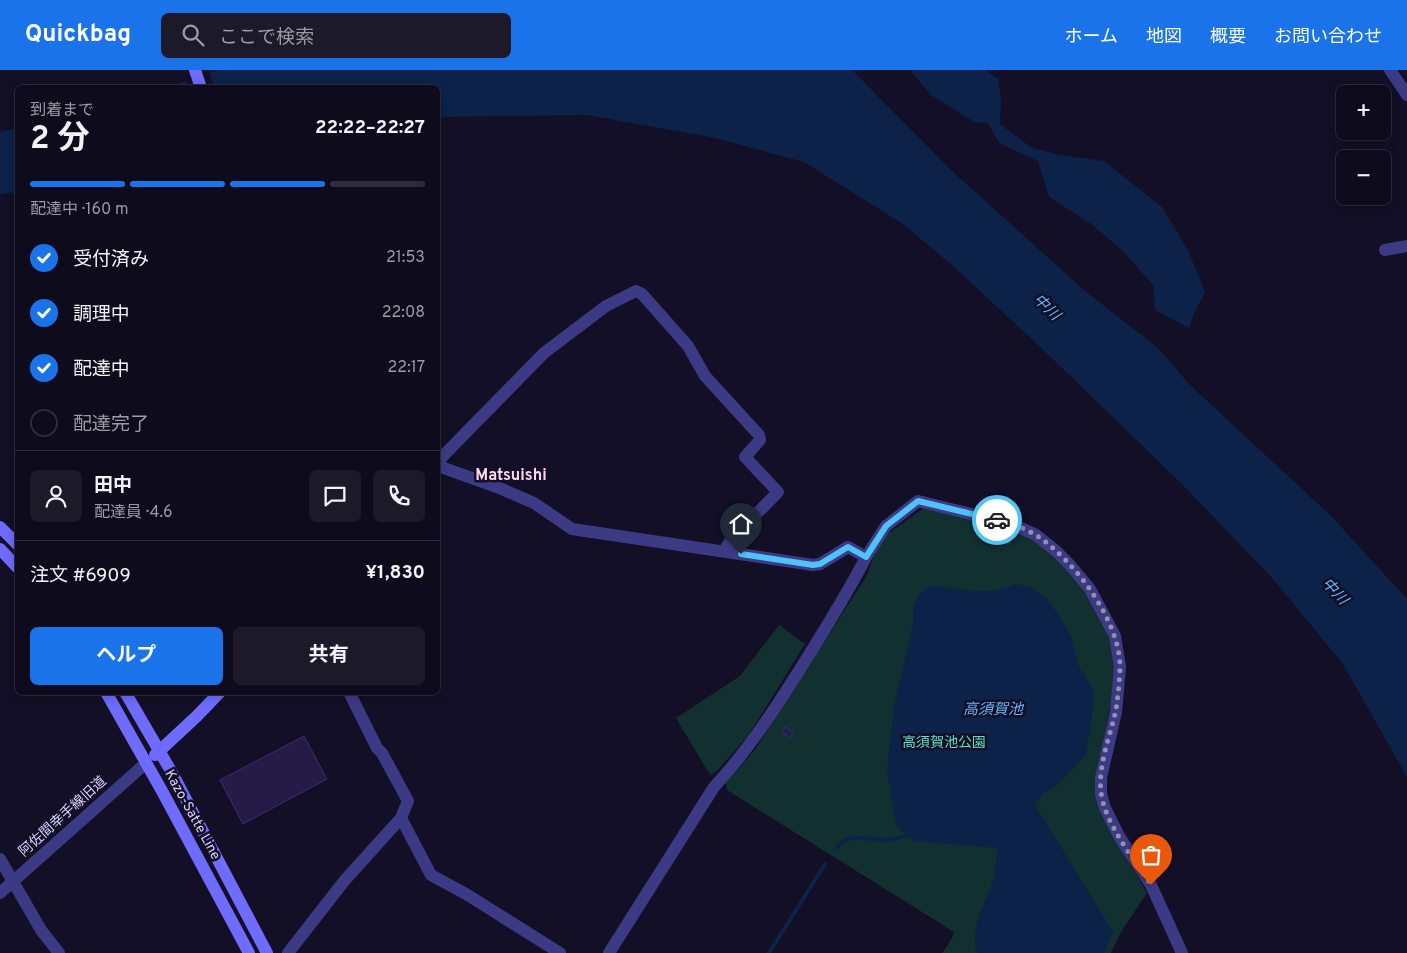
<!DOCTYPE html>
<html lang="ja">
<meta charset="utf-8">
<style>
body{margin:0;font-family:Overpass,"Noto Sans JP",sans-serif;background:#1c1929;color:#f1f3f6;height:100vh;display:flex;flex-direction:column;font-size:19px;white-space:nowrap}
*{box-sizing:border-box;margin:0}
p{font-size:16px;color:#9b9ba3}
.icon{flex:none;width:28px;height:28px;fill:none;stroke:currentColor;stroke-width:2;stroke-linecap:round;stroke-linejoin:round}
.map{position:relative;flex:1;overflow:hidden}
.sheet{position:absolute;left:15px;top:15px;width:425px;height:610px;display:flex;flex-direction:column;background:#0e0b1c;border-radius:8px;box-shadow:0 2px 12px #0003,0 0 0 1px #2e2b3b}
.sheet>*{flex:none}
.buttons{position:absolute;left:1336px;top:15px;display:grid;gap:10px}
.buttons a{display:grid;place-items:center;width:55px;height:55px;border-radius:8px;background:#0e0b1c;box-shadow:0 2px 12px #0003,0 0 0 1px #2e2b3b;font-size:25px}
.pin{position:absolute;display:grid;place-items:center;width:42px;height:42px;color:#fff;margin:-51px -21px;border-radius:50% 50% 50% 0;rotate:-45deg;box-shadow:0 0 5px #0007}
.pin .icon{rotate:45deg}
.courier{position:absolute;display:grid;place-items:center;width:50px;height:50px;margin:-25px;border:4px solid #4fc3f7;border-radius:50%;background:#fff;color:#222;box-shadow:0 1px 6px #0007}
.headline em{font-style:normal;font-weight:700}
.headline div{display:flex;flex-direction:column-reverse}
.headline{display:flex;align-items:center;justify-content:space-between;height:85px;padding:0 15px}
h1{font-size:32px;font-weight:700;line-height:38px}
.bar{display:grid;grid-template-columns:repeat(4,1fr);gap:8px 5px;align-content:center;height:60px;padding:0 15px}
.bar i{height:6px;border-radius:4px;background:#2e2b3b}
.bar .on{background:#1a73e8}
.bar p{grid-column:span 4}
.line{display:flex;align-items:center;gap:12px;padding:0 15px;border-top:1px solid #2e2b3b}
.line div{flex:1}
.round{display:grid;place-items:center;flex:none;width:52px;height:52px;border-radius:8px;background:#1c1929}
ol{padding:0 15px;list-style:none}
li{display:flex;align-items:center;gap:15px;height:55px}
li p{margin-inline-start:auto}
li .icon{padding:5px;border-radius:50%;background:#1a73e8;color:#fff;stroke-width:4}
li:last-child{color:#9b9ba3}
li i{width:28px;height:28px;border:2px solid #2e2b3b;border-radius:50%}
.button{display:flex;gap:10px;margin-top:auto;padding:10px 15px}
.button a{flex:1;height:58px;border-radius:8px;background:#1a73e8;color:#fff;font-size:20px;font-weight:700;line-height:58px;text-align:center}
.button a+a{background:#1c1929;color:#f1f3f6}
header{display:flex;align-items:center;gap:30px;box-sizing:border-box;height:70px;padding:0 25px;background:#1a73e8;color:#fff}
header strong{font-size:24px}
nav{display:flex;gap:28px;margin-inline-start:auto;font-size:18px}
.search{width:350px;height:45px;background:#1c1929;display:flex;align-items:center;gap:12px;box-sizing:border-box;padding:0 18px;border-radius:8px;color:#9b9ba3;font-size:19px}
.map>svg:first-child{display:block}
</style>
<header>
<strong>Quickbag</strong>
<div class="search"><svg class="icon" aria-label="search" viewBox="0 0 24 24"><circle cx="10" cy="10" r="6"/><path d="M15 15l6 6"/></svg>ここで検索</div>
<nav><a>ホーム</a><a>地図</a><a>概要</a><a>お問い合わせ</a></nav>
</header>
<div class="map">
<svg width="1407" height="883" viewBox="0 0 1407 883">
<rect width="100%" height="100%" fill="#130f26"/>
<g fill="#12302f">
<polygon points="925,437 1016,460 1029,466 1053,484 1080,512 1107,560 1113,580 1115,595 1113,622 1097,704 1101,741 1147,823 1121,862 1111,883 942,883 952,868 954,862 727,720 726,713 756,678 855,524 866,507 874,486 886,465"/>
<polygon points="779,555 805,574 748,666 716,702 710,705 676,648 740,606"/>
</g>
<g fill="#0c2248">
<polygon points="219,0 852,0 952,101 1085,221 1158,278 1189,314 1332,447 1407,529 1407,707 1343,594 1273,509 1182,414 1035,272 953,196 903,154 804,92 715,68 587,45 438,47 438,18 165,18"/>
<polygon points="910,0 985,0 998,9 1001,29 1000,54 1032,78 1060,85 1104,91 1162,137 1188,180 1205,222 1194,243 1189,258 1155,240 1153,215 1121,179 1091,154 1049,127 1038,91 999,73 987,52 976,53 931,25"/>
<polygon points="17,58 17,122 0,124 0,62"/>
<path d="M1016,514L1031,518L1045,527L1062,550L1072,569L1078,595L1094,621L1090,664L1086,674L1087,684L1054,718L1044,722L1035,735L1113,862L1104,883H977C968,856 988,832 994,806C996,797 996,787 998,778L915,771L907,766L896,755L887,701L894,635L913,555V539L919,524L932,515C961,519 988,527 1016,514Z"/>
</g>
<polygon fill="#130f26" points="209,1 214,17 188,17 185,8"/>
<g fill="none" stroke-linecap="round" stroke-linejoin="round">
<g stroke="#0c2248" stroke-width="4">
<path d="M837,778C848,760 869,771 886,770C893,770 900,767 907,766"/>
<polyline points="769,883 825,794"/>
</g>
</g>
<g fill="#241b47" stroke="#3b2d73">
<polygon points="785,657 793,663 790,668 782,662"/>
<polygon points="304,666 327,709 243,754 220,710"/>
</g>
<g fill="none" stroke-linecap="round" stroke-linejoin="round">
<g stroke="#3d3a85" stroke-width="12">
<polyline points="1390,0 1407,25"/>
<polyline points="1385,180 1407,176"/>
<polyline points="438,396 497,417 534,433 572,459 813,495 820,494 848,477 866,487 886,456 918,431 1008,453 1021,458 1036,465 1056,481 1070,495 1090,519 1115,566 1120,597 1116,642 1101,708 1101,724 1105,738 1119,766 1151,815 1182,883"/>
<polyline points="438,396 442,387 544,283 606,236 636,221 642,224 688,276 705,306 759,365 760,370 745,387 778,422 730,471 724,481"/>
<polyline points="401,748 431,805 466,824 560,883"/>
<polyline points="0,789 41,860 59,883"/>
<polyline points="288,883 345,810 401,748 408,731 382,683 377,678 349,622"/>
<path d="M609,883L714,717C753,675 782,628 812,580C831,549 850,519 866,487"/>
</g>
<polyline stroke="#3d3a85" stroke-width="12" points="0,823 146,693"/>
<g stroke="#6f6bff" stroke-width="12">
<polyline points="195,0 201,18"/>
<polyline points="0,457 18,475"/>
<polyline points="0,479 18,498"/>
<polyline points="106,622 162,721 249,883"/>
<polyline points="125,622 171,701 267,883"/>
<polyline points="155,685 197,646 220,622"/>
</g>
</g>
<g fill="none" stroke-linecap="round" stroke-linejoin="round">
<path stroke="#948fb3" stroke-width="5" stroke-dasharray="0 9" d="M997,450C1011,453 1024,458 1036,465C1074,490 1121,551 1120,599C1119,614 1118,630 1115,644C1109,669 1098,697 1101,722C1104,752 1135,791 1151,815"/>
<polyline stroke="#4fc3f7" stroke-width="6" points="741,484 813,495 820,494 848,477 866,487 886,456 918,431 997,450"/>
</g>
<g text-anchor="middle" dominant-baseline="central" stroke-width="5" stroke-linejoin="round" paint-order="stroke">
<g font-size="14" fill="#5fe0c0" stroke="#130f26">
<text x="944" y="673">高須賀池公園</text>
</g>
<g font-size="14" fill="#d9d4ff" stroke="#130f26">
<text transform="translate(192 745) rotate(61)">Kazo-Satte Line</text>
<text transform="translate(63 747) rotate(-42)">阿佐間幸手線旧道</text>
</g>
<g font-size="15" font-style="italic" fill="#62b6ff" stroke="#130f26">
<text transform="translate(1046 238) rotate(44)">中川</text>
<text transform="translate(1334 522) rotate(47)">中川</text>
<text x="993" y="640">高須賀池</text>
</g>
<g font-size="16" font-weight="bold" fill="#ffd6f0" stroke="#130f26">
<text x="511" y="406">Matsuishi</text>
</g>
</g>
</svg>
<div class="buttons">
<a>+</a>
<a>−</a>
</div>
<div class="pin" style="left:1151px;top:815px;background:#ea580c"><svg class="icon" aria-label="bag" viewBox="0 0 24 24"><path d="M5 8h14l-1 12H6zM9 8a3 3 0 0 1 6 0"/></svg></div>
<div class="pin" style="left:741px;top:484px;background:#1f2937"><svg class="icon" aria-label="home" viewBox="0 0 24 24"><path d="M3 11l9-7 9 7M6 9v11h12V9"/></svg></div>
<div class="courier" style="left:997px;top:450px"><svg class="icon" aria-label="car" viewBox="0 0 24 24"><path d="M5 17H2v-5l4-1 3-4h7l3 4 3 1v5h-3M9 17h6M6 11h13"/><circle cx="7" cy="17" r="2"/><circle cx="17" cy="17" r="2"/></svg></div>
<section class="sheet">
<div class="headline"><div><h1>2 分</h1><p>到着まで</p></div><em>22:22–22:27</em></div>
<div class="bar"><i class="on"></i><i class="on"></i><i class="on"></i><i></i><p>配達中 · 160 m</p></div>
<ol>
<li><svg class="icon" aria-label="check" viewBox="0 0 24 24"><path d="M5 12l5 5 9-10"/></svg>受付済み<p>21:53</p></li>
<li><svg class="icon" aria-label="check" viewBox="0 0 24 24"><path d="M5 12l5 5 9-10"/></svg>調理中<p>22:08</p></li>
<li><svg class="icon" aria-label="check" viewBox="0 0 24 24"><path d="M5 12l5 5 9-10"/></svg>配達中<p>22:17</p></li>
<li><i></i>配達完了</li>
</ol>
<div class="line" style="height:90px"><a class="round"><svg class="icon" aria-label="person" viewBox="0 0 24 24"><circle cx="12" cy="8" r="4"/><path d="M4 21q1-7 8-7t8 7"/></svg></a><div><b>田中</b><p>配達員 · 4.6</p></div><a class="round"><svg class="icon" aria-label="chat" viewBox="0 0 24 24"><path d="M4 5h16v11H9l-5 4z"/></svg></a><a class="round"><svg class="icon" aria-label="phone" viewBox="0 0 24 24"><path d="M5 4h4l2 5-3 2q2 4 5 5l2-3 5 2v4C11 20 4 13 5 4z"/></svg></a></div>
<div class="line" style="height:65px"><div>注文 #6909</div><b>¥1,830</b></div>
<div class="button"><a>ヘルプ</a><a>共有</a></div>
</section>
</div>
